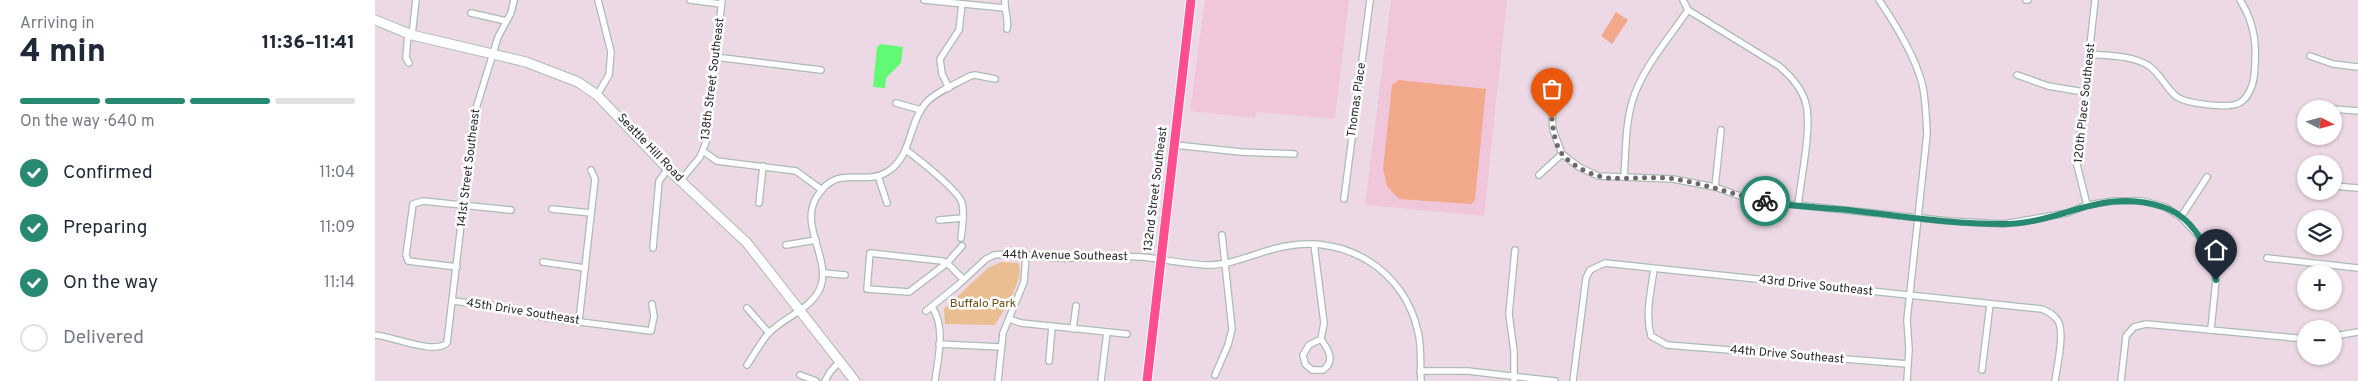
<!DOCTYPE html>
<meta charset="utf-8">
<style>
body{margin:0;font-family:Overpass,sans-serif;background:#f6f6f7;color:#1f2937;height:100vh;display:flex;flex-direction:column;font-size:19px;white-space:nowrap}
*{box-sizing:border-box;margin:0}
p{font-size:16px;color:#747a83}
.icon{flex:none;width:28px;height:28px;fill:none;stroke:currentColor;stroke-width:2;stroke-linecap:round;stroke-linejoin:round}
.map{position:relative;flex:1;overflow:hidden}
.drawer{display:flex;flex-direction:column;background:#fff;width:375px}
.drawer>*{flex:none}
.needle{width:32px;rotate:96deg}
.buttons{position:absolute;left:1922px;top:100px;display:grid;gap:10px}
.buttons a{display:grid;place-items:center;width:45px;height:45px;border-radius:50%;background:#fff;box-shadow:0 1px 4px #0004;font-size:25px}
.pin{position:absolute;display:grid;place-items:center;width:42px;height:42px;color:#fff;margin:-51px -21px;border-radius:50% 50% 50% 0;rotate:-45deg;box-shadow:0 0 5px #0007}
.pin .icon{rotate:45deg}
.courier{position:absolute;display:grid;place-items:center;width:50px;height:50px;margin:-25px;border:4px solid #288973;border-radius:50%;background:#fff;color:#222;box-shadow:0 1px 6px #0007}
.overview em{font-style:normal;font-weight:800}
.overview div{display:flex;flex-direction:column-reverse}
.overview{display:flex;align-items:center;justify-content:space-between;height:85px;padding:0 20px}
h1{font-size:32px;font-weight:800;line-height:38px}
.bar{display:grid;grid-template-columns:repeat(4,1fr);gap:8px 5px;align-content:center;height:60px;padding:0 20px}
.bar i{height:6px;border-radius:4px;background:#e0e1e3}
.bar .on{background:#288973}
.bar p{grid-column:span 4}
ol{padding:0 20px;list-style:none}
li{display:flex;align-items:center;gap:15px;height:55px}
li p{margin-inline-start:auto}
li .icon{padding:5px;border-radius:50%;background:#288973;color:#fff;stroke-width:4}
li:last-child{color:#747a83}
li i{width:28px;height:28px;border:2px solid #e0e1e3;border-radius:50%}
main{display:flex;flex:1;min-height:0}
.map>svg:first-child{display:block}
</style>
<main>
<section class="drawer">
<div class="overview"><div><h1>4 min</h1><p>Arriving in</p></div><em>11:36–11:41</em></div>
<div class="bar"><i class="on"></i><i class="on"></i><i class="on"></i><i></i><p>On the way · 640 m</p></div>
<ol>
<li><svg class="icon" aria-label="check" viewBox="0 0 24 24"><path d="M5 12l5 5 9-10"/></svg>Confirmed<p>11:04</p></li>
<li><svg class="icon" aria-label="check" viewBox="0 0 24 24"><path d="M5 12l5 5 9-10"/></svg>Preparing<p>11:09</p></li>
<li><svg class="icon" aria-label="check" viewBox="0 0 24 24"><path d="M5 12l5 5 9-10"/></svg>On the way<p>11:14</p></li>
<li><i></i>Delivered</li>
</ol>
</section>
<div class="map">
<svg width="1983" height="381" viewBox="0 0 1983 381">
<rect width="100%" height="100%" fill="#edd9e5"/>
<g fill="#f0c7da">
<polygon points="830,0 974,0 960,119 881,112 880,118 815,111"/>
<polygon points="1016,0 1132,0 1109,216 990,205"/>
</g>
<path fill="#e9be91" d="M626,262L643,263C651,277 628,311 620,325L570,324L569,309L613,268Z"/>
<g fill="#f1a88b">
<polygon points="1241,12 1253,20 1237,44 1226,36"/>
<polygon points="1024,80 1111,89 1100,200 1096,204 1024,199 1012,186 1008,169 1017,85"/>
</g>
<polygon fill="#62f975" points="506,44 528,47 526,63 511,78 510,88 498,87 502,47"/>
<g fill="none" stroke-linecap="round" stroke-linejoin="round">
<g stroke="#aabbb5" stroke-width="8">
<g id="minor">
<polyline points="315,0 346,4"/>
<polyline points="549,0 629,8"/>
<path d="M630,0C629,11 634,18 632,29"/>
<path d="M1504,0C1521,25 1539,54 1547,83C1551,100 1551,117 1552,134L1532,320L1534,349L1532,381"/>
<polyline points="1651,0 1653,0"/>
<path d="M1313,10L1404,66C1416,76 1427,88 1431,104C1437,128 1426,178 1423,205"/>
<polyline points="96,13 131,21"/>
<polyline points="33,33 31,58 34,63"/>
<polyline points="37,35 41,0"/>
<path d="M1714,54C1734,56 1757,55 1774,66C1785,73 1791,89 1802,97C1813,104 1850,108 1862,104C1872,101 1878,86 1879,77C1882,48 1881,25 1865,0"/>
<polyline points="1935,56 1958,64 1983,67"/>
<polyline points="340,57 446,70"/>
<polyline points="1642,75 1673,86 1709,92"/>
<polyline points="1175,76 1178,130 1187,154"/>
<polyline points="574,88 567,74 565,59 584,30 587,4"/>
<polyline points="222,95 234,75 236,52 223,0"/>
<polyline points="521,103 546,110"/>
<polyline points="1959,109 1983,111"/>
<polyline points="800,145 866,152 919,154"/>
<path d="M531,150C542,158 584,191 587,203C590,214 587,227 586,238"/>
<polyline points="328,151 342,161 421,171 447,190"/>
<polyline points="1164,175 1187,154 1204,167 1223,176 1298,179 1340,187 1362,195 1393,202 1574,221 1629,224 1692,213 1712,205 1738,201 1768,201 1790,207 1806,217 1827,240 1835,257 1841,280 1836,329"/>
<polyline points="503,176 512,203"/>
<path d="M1249,177C1251,151 1250,124 1258,99C1268,67 1295,37 1313,10L1308,0"/>
<polyline points="306,180 325,157 331,142 347,0"/>
<polyline points="1959,186 1983,188"/>
<polyline points="1340,187 1346,130"/>
<polyline points="969,199 995,0"/>
<polyline points="384,203 388,166"/>
<polyline points="1712,205 1702,165 1720,0"/>
<polyline points="177,209 216,213"/>
<polyline points="1806,217 1832,177"/>
<polyline points="564,220 588,218"/>
<path d="M939,244L949,323L946,339L934,345L928,355L930,364L937,370H948C961,361 953,349 946,339"/>
<polyline points="411,245 441,240"/>
<polyline points="587,246 572,263 534,292 492,289 495,253 567,261 572,263 589,280"/>
<polyline points="278,248 284,181 293,169"/>
<polyline points="1892,258 1983,268"/>
<polyline points="168,262 210,268"/>
<polyline points="82,267 33,261 31,255 38,204 48,201 136,210"/>
<path d="M1279,269C1276,291 1270,314 1276,336L1292,345L1533,364"/>
<polyline points="448,273 470,275"/>
<polyline points="78,301 135,308 166,317 276,331 279,317 277,304"/>
<path d="M557,307C571,327 563,358 560,381"/>
<polyline points="372,308 394,333"/>
<path d="M551,311L583,285L611,259L619,255C640,252 662,257 683,258C711,259 739,255 767,257C788,259 809,264 831,265C859,266 885,250 912,246C972,235 1030,271 1043,332C1047,347 1045,365 1046,381"/>
<polyline points="634,319 646,323 752,334"/>
<polyline points="204,321 220,179 216,170"/>
<polyline points="698,329 701,306"/>
<path d="M0,335C16,336 60,355 72,343L99,115L123,37L136,13L139,0"/>
<polyline points="1959,336 1983,332"/>
<polyline points="564,344 626,347"/>
<polyline points="674,361 677,327"/>
<path d="M372,365C379,355 385,343 393,334C408,317 438,309 446,286C455,258 425,226 441,198C462,162 488,187 512,172C537,157 533,124 550,104C560,92 581,84 595,76L600,75L620,79"/>
<polyline points="1607,370 1615,304"/>
<polyline points="1045,371 1093,371 1180,381"/>
<polyline points="425,375 441,381"/>
<polyline points="840,375 853,345 857,329 847,235"/>
<polyline points="450,381 455,372 464,362"/>
<polyline points="623,381 628,333 649,282 651,256"/>
<polyline points="726,381 732,332"/>
<polyline points="1139,381 1139,352 1134,314 1140,250"/>
<path d="M1198,381L1211,278L1215,270L1230,263L1667,309C1673,312 1679,314 1683,321C1690,333 1682,366 1680,381"/>
<polyline points="1746,381 1751,336 1759,327 1771,324 1931,339"/>
</g>
</g>
<g stroke="#aabbb5" stroke-width="11">
<polyline id="secondary" points="0,20 37,35 151,62 203,82 222,95 293,169 372,243 480,381"/>
</g>
<g stroke="#fff" stroke-width="11">
<polyline id="primary" points="772,381 816,0"/>
</g>
<use href="#minor" stroke="#fff" stroke-width="5.5"/>
<use href="#secondary" stroke="#fff" stroke-width="9"/>
<use href="#primary" stroke="#fd4e90" stroke-width="9"/>
</g>
<g fill="none" stroke-linecap="round" stroke-linejoin="round">
<path stroke="#6e676b" stroke-width="5" stroke-dasharray="0 9" d="M1177,119C1178,129 1180,146 1188,155C1199,167 1219,177 1235,178C1257,179 1279,176 1300,179C1331,184 1359,195 1390,201"/>
<path stroke="#288973" stroke-width="6" d="M1390,201C1416,207 1446,207 1473,210C1524,216 1576,224 1628,224C1686,224 1726,187 1788,207C1819,217 1834,250 1841,280"/>
</g>
<g text-anchor="middle" dominant-baseline="central" stroke-width="5" stroke-linejoin="round" paint-order="stroke">
<g font-size="12" fill="#292929" stroke="#fff">
<text transform="translate(338 79) rotate(-83)">138th Street Southeast</text>
<text transform="translate(982 100) rotate(-82)">Thomas Place</text>
<text transform="translate(1710 103) rotate(-84)">120th Place Southeast</text>
<text transform="translate(275 148) rotate(46)">Seattle Hill Road</text>
<text transform="translate(94 168) rotate(-83)">141st Street Southeast</text>
<text transform="translate(781 189) rotate(-83)">132nd Street Southeast</text>
<text transform="translate(690 256) rotate(1)">44th Avenue Southeast</text>
<text transform="translate(1441 286) rotate(6)">43rd Drive Southeast</text>
<text transform="translate(148 312) rotate(9)">45th Drive Southeast</text>
<text transform="translate(1412 355) rotate(5)">44th Drive Southeast</text>
</g>
<g font-size="12" fill="#6c4d13" stroke="#fff">
<text x="608" y="304">Buffalo Park</text>
</g>
</g>
</svg>
<div class="buttons">
<a><svg class="needle" viewBox="-14 -14 28 28"><path d="M0-13l5 13h-10z" fill="#e53935"/><path d="M0 13l5-13h-10z" fill="#747a83"/></svg></a>
<a><svg class="icon" aria-label="locate" viewBox="0 0 24 24"><circle cx="12" cy="12" r="6"/><path d="M12 2v4M12 18v4M2 12h4M18 12h4"/></svg></a>
<a><svg class="icon" aria-label="layers" viewBox="0 0 24 24"><path d="M12 4l9 5-9 5-9-5zM3 14l9 5 9-5"/></svg></a>
<a>+</a>
<a>−</a>
</div>
<div class="pin" style="left:1177px;top:119px;background:#ea580c"><svg class="icon" aria-label="bag" viewBox="0 0 24 24"><path d="M5 8h14l-1 12H6zM9 8a3 3 0 0 1 6 0"/></svg></div>
<div class="pin" style="left:1841px;top:280px;background:#1f2937"><svg class="icon" aria-label="home" viewBox="0 0 24 24"><path d="M3 11l9-7 9 7M6 9v11h12V9"/></svg></div>
<div class="courier" style="left:1390px;top:201px"><svg class="icon" aria-label="bike" viewBox="0 0 24 24"><circle cx="6" cy="16" r="4"/><circle cx="18" cy="16" r="4"/><path d="M6 16l4-8h5l3 8M10 8l3 8H6M13 5h3"/></svg></div>
</div>
</main>
